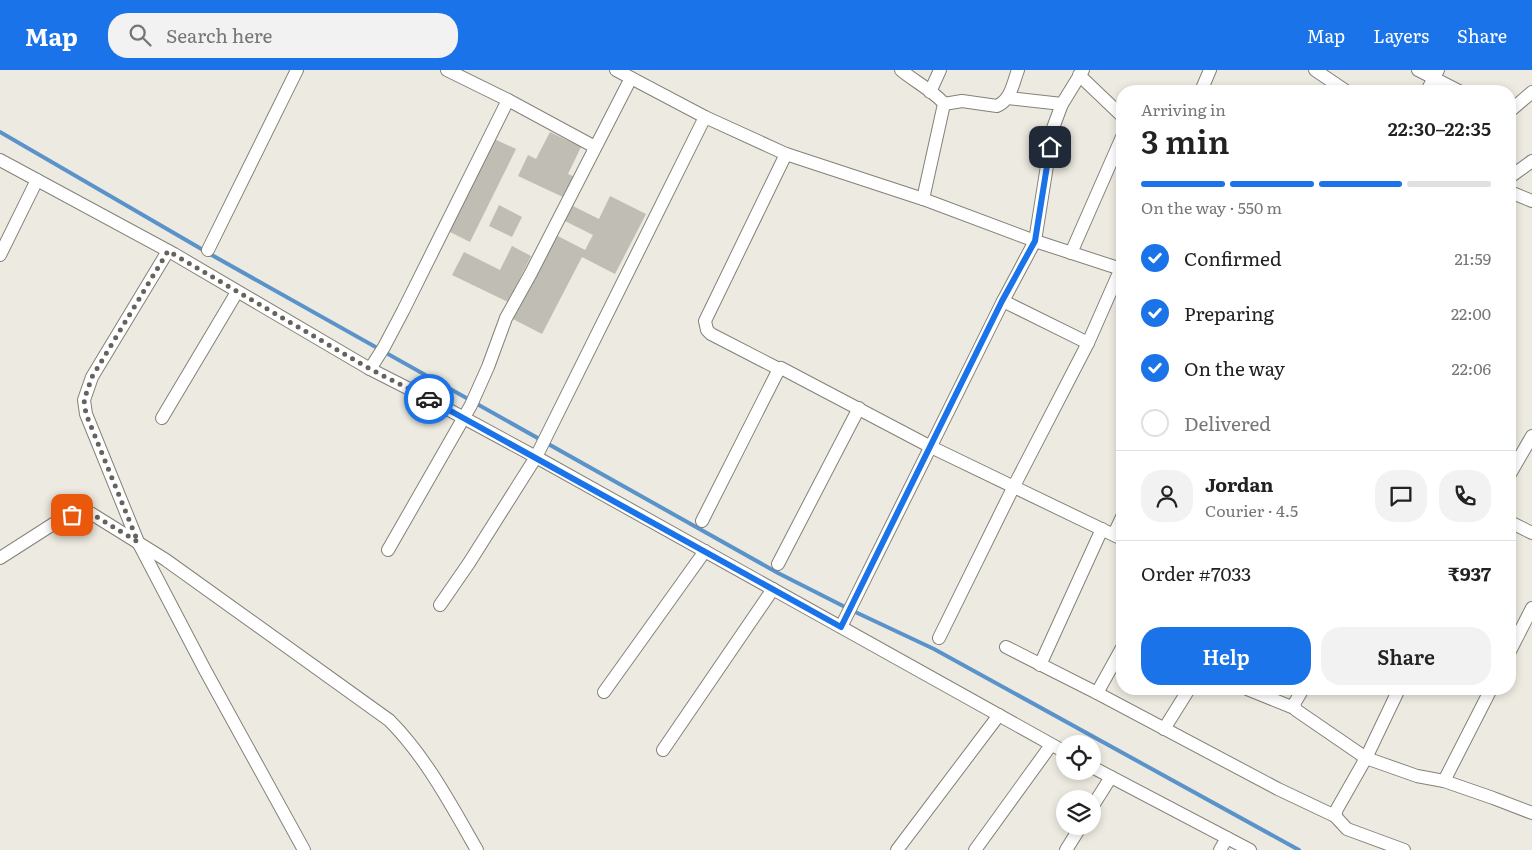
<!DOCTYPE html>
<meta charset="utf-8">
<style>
body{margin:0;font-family:Literata,serif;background:#f2f2f2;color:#222;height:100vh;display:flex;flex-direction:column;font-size:19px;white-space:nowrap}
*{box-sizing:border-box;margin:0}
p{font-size:16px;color:#767676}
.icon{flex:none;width:28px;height:28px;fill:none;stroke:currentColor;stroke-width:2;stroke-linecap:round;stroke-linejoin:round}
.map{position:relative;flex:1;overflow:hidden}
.sheet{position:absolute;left:1116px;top:15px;width:400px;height:610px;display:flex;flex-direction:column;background:#fff;border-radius:20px;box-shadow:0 2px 8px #0003}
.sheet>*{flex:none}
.fabs{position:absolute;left:1056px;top:665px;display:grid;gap:10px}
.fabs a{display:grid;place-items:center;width:45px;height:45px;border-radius:50%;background:#fff;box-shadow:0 2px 8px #0003;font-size:25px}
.pin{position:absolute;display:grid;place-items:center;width:42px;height:42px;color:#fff;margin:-21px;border-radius:10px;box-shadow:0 2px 8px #0006}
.courier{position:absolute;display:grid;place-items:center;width:50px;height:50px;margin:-25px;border:4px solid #1a73e8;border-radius:50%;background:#fff;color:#222;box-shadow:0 1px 6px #0007}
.overview em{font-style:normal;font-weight:600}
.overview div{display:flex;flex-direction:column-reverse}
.overview{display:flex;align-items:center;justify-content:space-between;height:85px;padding:0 25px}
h1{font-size:32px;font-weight:600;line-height:38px}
.bar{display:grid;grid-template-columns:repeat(4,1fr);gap:8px 5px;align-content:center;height:60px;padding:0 25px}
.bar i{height:6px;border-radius:4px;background:#e0e0e0}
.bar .current{background:#1a73e8}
.bar p{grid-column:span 4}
.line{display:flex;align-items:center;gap:12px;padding:0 25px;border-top:1px solid #e0e0e0}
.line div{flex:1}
.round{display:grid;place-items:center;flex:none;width:52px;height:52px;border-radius:20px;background:#f2f2f2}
ol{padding:0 25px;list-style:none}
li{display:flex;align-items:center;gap:15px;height:55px}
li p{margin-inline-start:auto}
li .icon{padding:5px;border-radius:50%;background:#1a73e8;color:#fff;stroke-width:4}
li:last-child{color:#767676}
li i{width:28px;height:28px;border:2px solid #e0e0e0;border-radius:50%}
.primary-button{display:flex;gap:10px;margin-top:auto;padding:10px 25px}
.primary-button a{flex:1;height:58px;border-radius:20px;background:#1a73e8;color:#fff;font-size:20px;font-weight:600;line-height:58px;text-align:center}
.primary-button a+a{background:#f2f2f2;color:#222}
header{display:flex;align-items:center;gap:30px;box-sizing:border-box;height:70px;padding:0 25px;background:#1a73e8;color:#fff}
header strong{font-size:24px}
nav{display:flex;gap:28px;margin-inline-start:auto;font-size:18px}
.search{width:350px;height:45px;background:#f2f2f2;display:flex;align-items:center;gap:12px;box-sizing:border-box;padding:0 18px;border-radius:20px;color:#767676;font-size:19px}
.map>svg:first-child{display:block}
</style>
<header>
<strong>Map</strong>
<div class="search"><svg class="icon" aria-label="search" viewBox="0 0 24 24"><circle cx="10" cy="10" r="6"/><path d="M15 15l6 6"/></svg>Search here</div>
<nav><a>Map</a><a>Layers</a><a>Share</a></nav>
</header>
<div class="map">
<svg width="1532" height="780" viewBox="0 0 1532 780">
<rect width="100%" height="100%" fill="#edeae1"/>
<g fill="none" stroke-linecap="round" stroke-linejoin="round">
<polyline stroke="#5a93ca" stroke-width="4" points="0,62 210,184 778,503 851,540 934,579 1299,780"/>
</g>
<g fill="#c0bdb4">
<polygon points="550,62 581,77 568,104 575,107 565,128 518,106 528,85 536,89"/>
<polygon points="492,68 516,79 470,172 446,160"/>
<polygon points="610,126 646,144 615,204 582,187 542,264 509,247 552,163 585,180 593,165 561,149 569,134 599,149"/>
<polygon points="499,135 522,147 512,167 489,156"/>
<polygon points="512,176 531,186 508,232 452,205 464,182 500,200"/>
</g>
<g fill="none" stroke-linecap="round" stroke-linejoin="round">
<g stroke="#848179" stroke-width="14">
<g id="street">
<polyline points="447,0 508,30 595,77"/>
<polyline points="616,0 705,47 786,84 923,129 1035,171 1003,231 841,557"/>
<path d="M901,0C911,9 938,24 944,34L923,129"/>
<polyline points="1083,0 1062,34 1053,58 1035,171 1121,199"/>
<polyline points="1315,0 1346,21"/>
<polyline points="1418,0 1459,21"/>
<polyline points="1079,5 1122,46"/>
<polyline points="1201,21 1210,0"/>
<polyline points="1427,21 1438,0"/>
<polyline points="930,22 940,0"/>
<polyline points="1008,28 1062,34"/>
<path d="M944,34L962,31L997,36C1011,30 1013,13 1018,0"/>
<polyline points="1510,41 1532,22"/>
<polyline points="0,90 174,184 370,299 427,328 536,387 1065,682"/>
<polyline points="1510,107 1532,91"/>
<polyline points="1510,122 1532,131"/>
<polyline points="208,180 297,0"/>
<polyline points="168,181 92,307 84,330 86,344 138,472 205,600 304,780"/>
<polyline points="1071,183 1122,67"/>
<polyline points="0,185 37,110"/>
<polyline points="1088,273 1122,196"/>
<polyline points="370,299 384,277 403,241 508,30"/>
<polyline points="779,299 711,264 707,260 705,251 786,84"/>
<polyline points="162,348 237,222"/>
<polyline points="1510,404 1532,366"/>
<polyline points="702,451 778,301 781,298 931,377 1122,469"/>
<polyline points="1510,452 1532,463"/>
<polyline points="1114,464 1122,447"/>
<polyline points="388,480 471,335 488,297 506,248 531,203 631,8"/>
<path d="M0,488L61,449L81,442L92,444L166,490L389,650C426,687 451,735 477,780"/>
<polyline points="778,494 859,338"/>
<polyline points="440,535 469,493 536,387 705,47"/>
<polyline points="939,568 1014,416 1088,273 1003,231"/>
<polyline points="1006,577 1097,623 1278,719 1335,746"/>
<polyline points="1510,581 1532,538"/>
<polyline points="1040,595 1102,459"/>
<polyline points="1247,619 1294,638"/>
<polyline points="1303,619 1294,634 1296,640 1366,688 1417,706 1444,711 1493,728 1532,743"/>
<polyline points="1399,619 1366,688 1337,739 1335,746 1347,759 1404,780"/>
<polyline points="604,622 705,481"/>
<polyline points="1097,623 1122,578"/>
<polyline points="1164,659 1189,619"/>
<polyline points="663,680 773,519"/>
<polyline points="1092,697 1250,780"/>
<polyline points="1444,711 1491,619"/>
<polyline points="1092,737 1111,707"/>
<polyline points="897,780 999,645"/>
<polyline points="975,780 1051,675"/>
<polyline points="1066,780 1081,756"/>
<polyline points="1220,780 1227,768"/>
</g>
</g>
<use href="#street" stroke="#fff" stroke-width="12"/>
</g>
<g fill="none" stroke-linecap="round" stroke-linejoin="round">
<polyline stroke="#65635e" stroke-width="5" stroke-dasharray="0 9" points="72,445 81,442 92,444 138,472 86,344 84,330 92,307 168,181 370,299 429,329"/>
<polyline stroke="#1a73e8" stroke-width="6" points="429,329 841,557 1002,231 1035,171 1050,77"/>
</g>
</svg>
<div class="fabs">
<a><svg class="icon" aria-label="locate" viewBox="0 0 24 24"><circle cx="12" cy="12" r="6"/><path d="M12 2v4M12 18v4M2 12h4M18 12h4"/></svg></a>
<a><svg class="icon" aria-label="layers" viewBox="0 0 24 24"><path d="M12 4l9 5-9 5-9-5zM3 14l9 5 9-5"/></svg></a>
</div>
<div class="pin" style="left:72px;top:445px;background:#ea580c"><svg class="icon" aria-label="bag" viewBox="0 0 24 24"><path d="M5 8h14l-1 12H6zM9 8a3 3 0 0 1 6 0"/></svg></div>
<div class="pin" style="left:1050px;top:77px;background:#1f2937"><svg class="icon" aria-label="home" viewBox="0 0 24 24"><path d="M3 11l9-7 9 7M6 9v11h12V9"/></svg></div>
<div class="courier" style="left:429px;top:329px"><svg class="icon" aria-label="car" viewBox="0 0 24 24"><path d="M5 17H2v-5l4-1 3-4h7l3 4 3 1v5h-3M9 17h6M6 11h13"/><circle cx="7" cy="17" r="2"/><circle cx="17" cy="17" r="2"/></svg></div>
<section class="sheet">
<div class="overview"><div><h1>3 min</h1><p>Arriving in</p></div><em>22:30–22:35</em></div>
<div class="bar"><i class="current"></i><i class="current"></i><i class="current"></i><i></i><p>On the way · 550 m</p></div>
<ol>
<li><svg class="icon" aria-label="check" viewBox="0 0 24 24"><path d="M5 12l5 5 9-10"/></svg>Confirmed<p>21:59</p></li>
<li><svg class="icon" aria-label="check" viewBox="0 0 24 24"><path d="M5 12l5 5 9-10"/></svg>Preparing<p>22:00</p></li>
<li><svg class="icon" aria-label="check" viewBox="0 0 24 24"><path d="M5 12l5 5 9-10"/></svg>On the way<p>22:06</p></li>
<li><i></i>Delivered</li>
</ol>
<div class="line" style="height:90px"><a class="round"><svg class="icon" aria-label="person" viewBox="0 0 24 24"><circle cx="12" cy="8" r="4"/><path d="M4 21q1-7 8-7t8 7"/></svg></a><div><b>Jordan</b><p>Courier · 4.5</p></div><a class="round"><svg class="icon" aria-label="chat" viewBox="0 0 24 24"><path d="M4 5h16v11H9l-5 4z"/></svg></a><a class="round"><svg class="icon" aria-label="phone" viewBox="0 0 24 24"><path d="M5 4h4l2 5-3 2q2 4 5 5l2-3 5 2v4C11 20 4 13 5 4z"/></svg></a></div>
<div class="line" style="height:65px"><div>Order #7033</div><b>₹937</b></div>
<div class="primary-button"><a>Help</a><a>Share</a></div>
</section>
</div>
